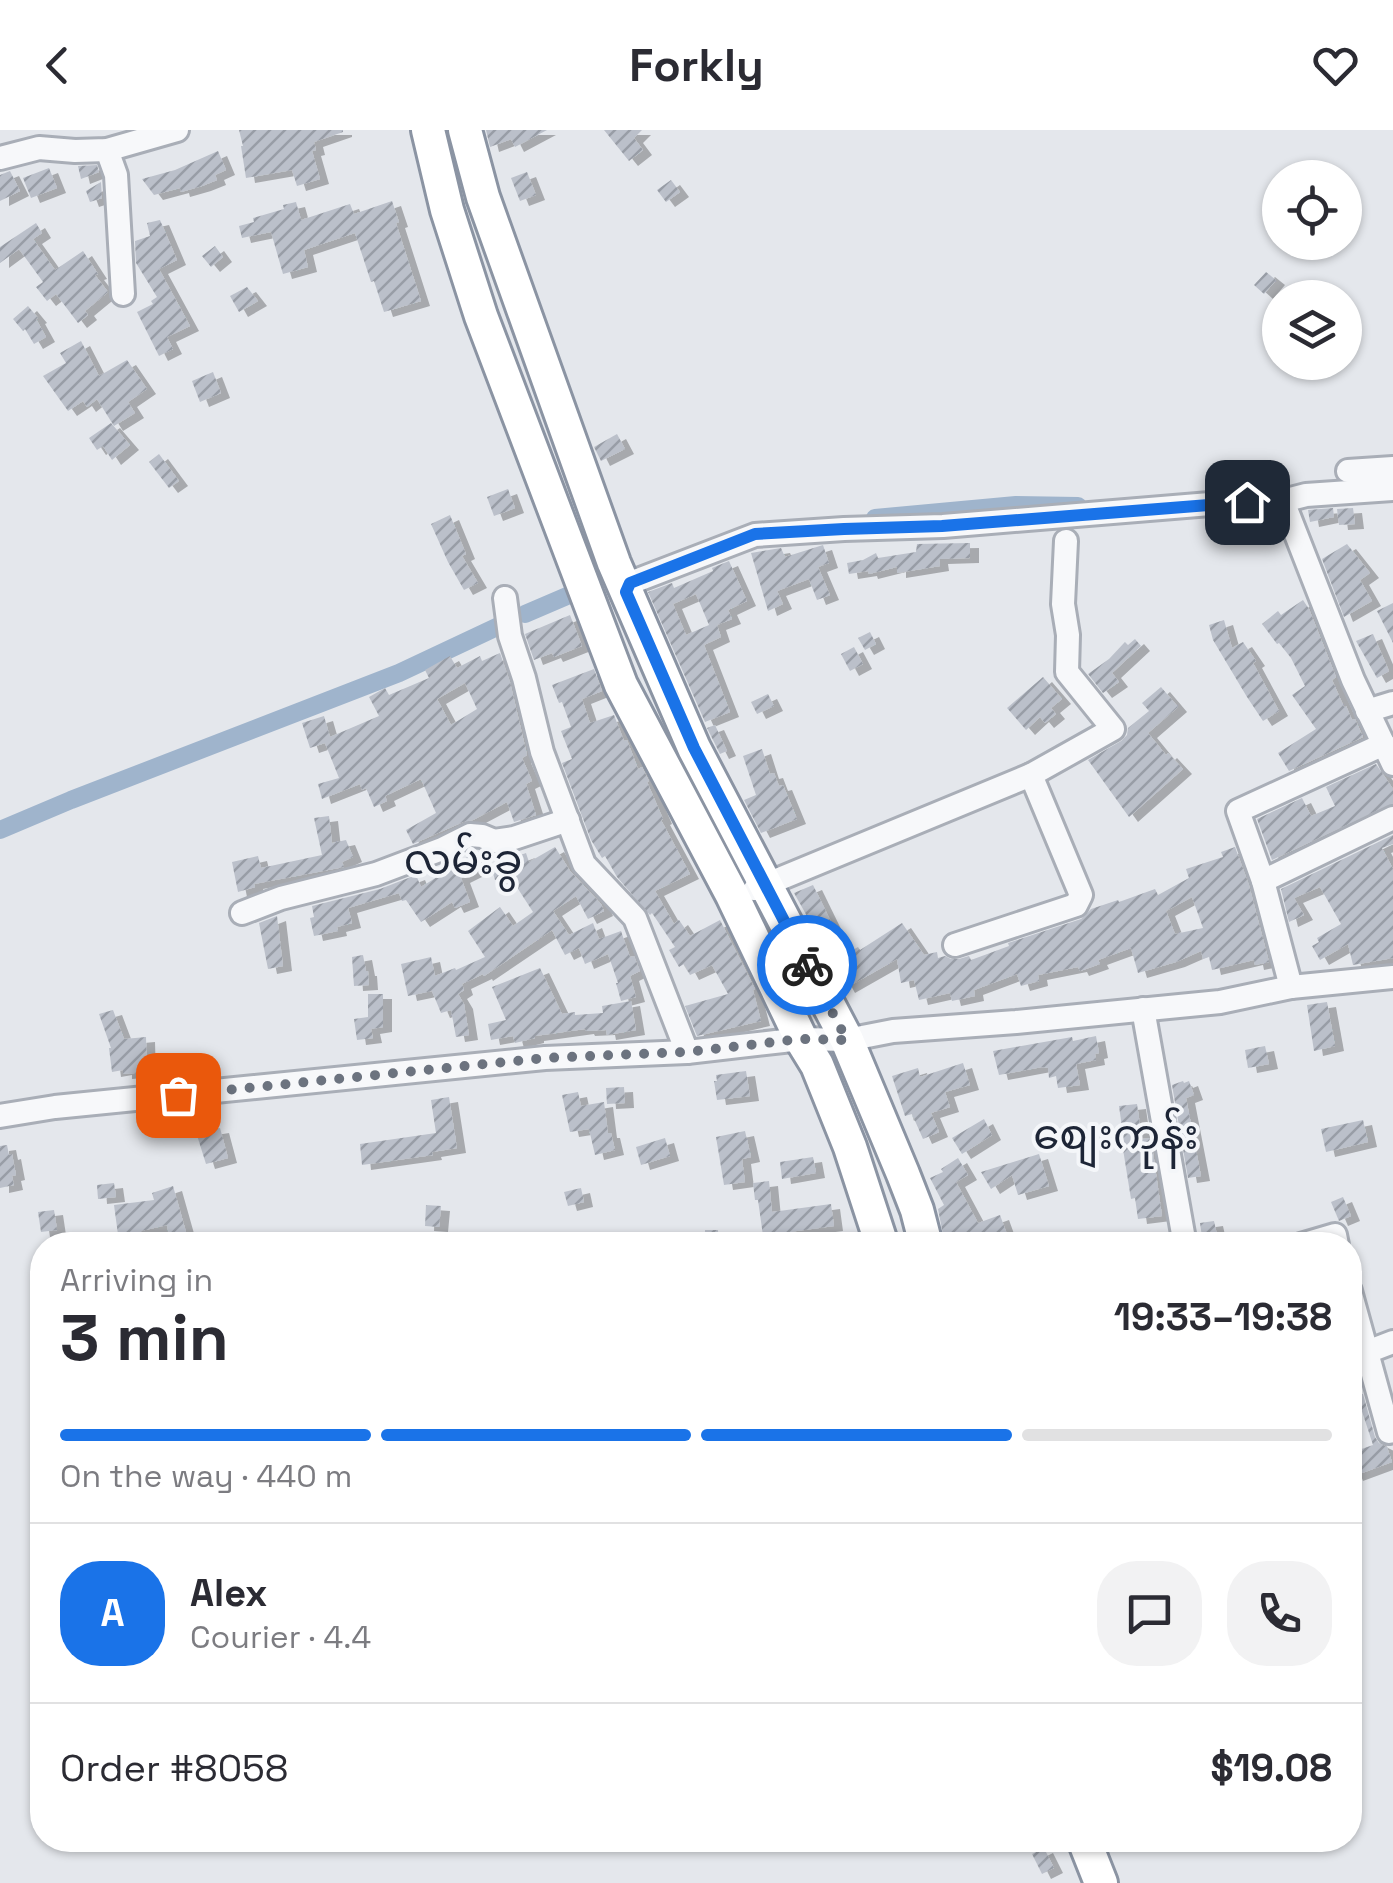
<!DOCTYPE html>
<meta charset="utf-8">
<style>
body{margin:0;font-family:"Space Grotesk","Noto Sans Myanmar",sans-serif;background:#f2f2f3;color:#2b2b33;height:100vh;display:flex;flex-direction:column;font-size:38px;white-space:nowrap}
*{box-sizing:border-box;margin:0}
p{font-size:32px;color:#7c7c81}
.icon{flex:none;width:55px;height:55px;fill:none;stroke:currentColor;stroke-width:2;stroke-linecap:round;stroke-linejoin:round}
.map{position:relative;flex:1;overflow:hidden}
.drawer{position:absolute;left:30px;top:1102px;width:1332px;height:620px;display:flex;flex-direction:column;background:#fff;border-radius:40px;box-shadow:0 2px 8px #0004}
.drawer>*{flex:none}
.buttons{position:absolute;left:1262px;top:30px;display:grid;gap:20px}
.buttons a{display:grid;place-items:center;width:100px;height:100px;border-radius:50%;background:#fff;box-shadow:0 2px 8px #0004;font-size:50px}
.pin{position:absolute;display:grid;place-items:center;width:85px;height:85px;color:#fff;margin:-42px;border-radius:20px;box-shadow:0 5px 15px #0006}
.courier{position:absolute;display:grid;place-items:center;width:100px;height:100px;margin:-50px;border:8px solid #1a73e8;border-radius:50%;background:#fff;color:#222;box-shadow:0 2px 12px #0007}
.overview em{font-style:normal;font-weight:700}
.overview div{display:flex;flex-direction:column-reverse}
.overview{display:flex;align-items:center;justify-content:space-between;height:170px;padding:0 30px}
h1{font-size:65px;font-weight:700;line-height:75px}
.bar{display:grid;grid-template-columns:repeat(4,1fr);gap:15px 10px;align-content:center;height:120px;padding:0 30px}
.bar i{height:12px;border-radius:8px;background:#e1e1e2}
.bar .selected{background:#1a73e8}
.bar p{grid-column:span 4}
.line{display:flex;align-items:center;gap:25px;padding:0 30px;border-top:2px solid #e1e1e2}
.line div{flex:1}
.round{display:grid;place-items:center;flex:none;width:105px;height:105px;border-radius:40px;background:#f2f2f3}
header{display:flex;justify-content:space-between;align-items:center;height:130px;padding:0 30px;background:#fff;font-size:45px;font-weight:700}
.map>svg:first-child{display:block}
</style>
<header><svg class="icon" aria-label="back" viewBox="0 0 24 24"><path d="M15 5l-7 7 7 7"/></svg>Forkly<svg class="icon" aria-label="heart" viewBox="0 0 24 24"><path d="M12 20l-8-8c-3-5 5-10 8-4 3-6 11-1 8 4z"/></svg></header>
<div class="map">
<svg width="1393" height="1753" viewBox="0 0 1393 1753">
<defs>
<pattern id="building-hatch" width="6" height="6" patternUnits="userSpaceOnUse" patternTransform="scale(2.5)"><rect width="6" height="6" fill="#bbc0ca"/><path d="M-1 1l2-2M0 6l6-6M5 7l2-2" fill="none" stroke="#989da6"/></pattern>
<filter id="shadow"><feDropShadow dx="9" dy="5" stdDeviation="0" flood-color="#0004"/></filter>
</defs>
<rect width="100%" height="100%" fill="#e4e7ec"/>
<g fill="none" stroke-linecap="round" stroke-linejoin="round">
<g stroke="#9fb4cc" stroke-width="18">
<polyline points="875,388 1016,375 1078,376"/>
<polyline points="525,484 574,463"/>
<polyline points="0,700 71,670 399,543 501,495"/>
</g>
</g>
<g fill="url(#building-hatch)" fill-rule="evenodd" filter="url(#shadow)">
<polygon points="239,0 343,0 343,2 314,12 316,20 312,21 320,49 297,56 292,40 246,48 241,16 243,16"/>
<polygon points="486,0 547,0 515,17 511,9 490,17"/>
<polygon points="604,0 642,0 634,8 643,20 629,31"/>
<polygon points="218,21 226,40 215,45 217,50 202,56 181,62 180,58 154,65 142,49 175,40"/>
<polygon points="97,35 99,42 81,49 78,36"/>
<polygon points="49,38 57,58 31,68 23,48"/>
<polygon points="10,41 20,61 0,71 0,45"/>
<polygon points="527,42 536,65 520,71 511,48"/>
<polygon points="671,50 680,62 666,72 657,60"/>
<polygon points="101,52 102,68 90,72 86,61"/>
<polygon points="392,71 399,92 396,93 421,171 384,182 374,151 371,152 355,103 304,120 308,137 283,144 271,102 242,108 239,96 254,92 253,88 284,79 283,75 296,72 301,90 350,74 354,84"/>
<polygon points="160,90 177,130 159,139 190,196 167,207 173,219 159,226 137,182 153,174 151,171 157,167 136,133 135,111 150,106 147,93"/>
<polygon points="36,93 42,103 33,109 55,140 83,121 98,144 95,145 108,162 85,181 88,185 78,193 56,164 47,171 36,157 43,152 19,119 0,133 0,117"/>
<polygon points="215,116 223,127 211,137 202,126"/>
<polygon points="1266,142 1276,150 1264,164 1254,155"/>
<polygon points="247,157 258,171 239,182 230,166"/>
<polygon points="28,176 38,188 36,189 46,207 34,214 25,199 23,201 13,189"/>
<polygon points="81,211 99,246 127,230 147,259 128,272 135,283 114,296 97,269 87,277 83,271 68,281 43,246 66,233 60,223"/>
<polygon points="213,242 221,263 200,272 192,251"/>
<polygon points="111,293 130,315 112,330 103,316 97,320 89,308"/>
<polygon points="617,304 625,319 601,331 594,317"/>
<polygon points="159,324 179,351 169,358 149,332"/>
<polygon points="508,359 515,378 494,386 487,367"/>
<polygon points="1333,378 1334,387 1310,392 1308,380"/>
<polygon points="1353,378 1355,394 1339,395 1337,379"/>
<polygon points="450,385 466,424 462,426 478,453 464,460 448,432 431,394"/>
<polygon points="970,413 970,428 939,429 940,436 897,443 897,437 869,444 868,441 849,444 847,433 863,430 876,423 878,428 916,422 917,414"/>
<polygon points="1347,414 1370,443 1360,450 1372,471 1344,487 1322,429"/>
<polygon points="823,415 829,433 818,437 830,465 817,470 809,449 777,461 783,474 768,481 751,423 781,418 785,427"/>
<path d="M729,431L747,471L728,480L732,489L717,495L721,507L704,515L730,582L705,592L648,462L672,453L674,458L713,441L712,438ZM696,464L709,495L686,505L673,474Z"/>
<polygon points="1303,470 1309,479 1336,547 1332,550 1344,577 1346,576 1352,590 1355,589 1363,607 1289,641 1278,623 1316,599 1292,565 1305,556 1291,528 1279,513 1277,514 1262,494 1278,481 1281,485"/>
<polygon points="1393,473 1393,513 1377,481"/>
<polygon points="570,485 582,516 554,527 552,523 534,530 525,504"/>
<polygon points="1224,490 1232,518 1243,512 1256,531 1253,533 1279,581 1263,591 1247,567 1213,510 1209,495"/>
<polygon points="870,502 876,514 865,520 858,508"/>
<polygon points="1373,504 1389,541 1377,548 1356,511"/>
<polygon points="1135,509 1141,516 1112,543 1119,552 1103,563 1088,544 1109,529 1125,512 1128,515"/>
<polygon points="854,517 863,534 850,541 841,524"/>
<path d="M500,523L510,552L527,625L522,628L532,651L526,654L536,685L514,692L507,672L473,690L463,692L413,714L406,700L436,683L421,649L385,666L387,671L374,677L366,658L362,660L360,654L322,669L318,654L339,648L325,613L310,618L302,593L324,586L330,607L379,586L369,567L385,558L389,565L429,548L425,540L450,526L457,538L480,526L482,531ZM465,553L477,579L451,595L437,569Z"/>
<polygon points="594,539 602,561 582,569 590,593 614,585 624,611 627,610 638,639 642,637 649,651 647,652 663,689 661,690 690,744 655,761 674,794 679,790 690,806 720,790 755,859 753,860 761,891 697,906 685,876 728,864 712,835 690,845 684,834 679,837 669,820 675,817 652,783 650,785 617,747 605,726 602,728 591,710 562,633 572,629 561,601 571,597 562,572 559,573 552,555"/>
<polygon points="1043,547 1062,569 1051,578 1056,584 1045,593 1040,587 1026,600 1007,578"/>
<polygon points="1161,557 1178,577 1148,603 1166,625 1168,623 1183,639 1129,687 1088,630 1121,611 1127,605 1128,598 1149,581 1142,573"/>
<polygon points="768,564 774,576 757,584 751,572"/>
<polygon points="715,595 727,621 720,624 707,598"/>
<polygon points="762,619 770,644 774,643 779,656 783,655 797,689 761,703 744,670 756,665 743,626"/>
<polygon points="1376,634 1393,659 1393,673 1272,730 1257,689 1302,668 1311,686 1335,676 1326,657"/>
<polygon points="329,686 332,713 346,710 353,727 342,732 344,737 254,754 255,757 238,762 232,732 258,726 261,738 322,725 314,688"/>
<polygon points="1393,705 1393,714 1382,718 1393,739 1393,828 1353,835 1348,814 1320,830 1312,816 1319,812 1317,808 1341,794 1320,757 1294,768 1304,785 1289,792 1281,759"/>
<polygon points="555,717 570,741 601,774 604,781 588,789 576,766 553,781 569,805 593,793 599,809 621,801 630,827 634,826 640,841 630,846 636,867 621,871 616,853 618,853 608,824 585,834 579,818 565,825 552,800 484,846 483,844 462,854 464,860 458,864 464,874 469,905 456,907 451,880 441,883 432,861 408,866 401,834 431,827 435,846 455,838 456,840 485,827 468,801 500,777 513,796 533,782 509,745 495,750 491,736 526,723 529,732"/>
<path d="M1235,717L1249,755L1269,832L1255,835L1254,830L1212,840L1209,827L1203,829L1201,821L1176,832L1138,843L1131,818L1098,830L1100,834L1080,841L1078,837L1038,845L1039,851L1021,856L1017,844L974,860L975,866L952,871L950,863L919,870L914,850L901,853L897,829L846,858L832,832L858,817L860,820L902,793L924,825L937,822L938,828L945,826L951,829H959L969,826L971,830L1009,816L1008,813L1081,789L1091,779L1118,770L1119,772L1155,759L1158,765L1189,748L1186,739L1223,727L1221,722ZM1192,767L1203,798L1175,804L1166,781Z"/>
<polygon points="476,723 483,737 461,748 470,772 455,778 452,772 421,792 406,770 402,771 399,763 348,778 352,793 337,797 338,801 314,806 310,788 314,787 312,776 380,759 416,745 421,757 445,742 441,735 457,728 459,731"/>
<polygon points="813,755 833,796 817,804 794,763"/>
<polygon points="277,786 283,836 268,839 259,793"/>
<polygon points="363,825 366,841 368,841 369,855 354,856 352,827"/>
<polygon points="540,838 562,884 575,882 575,885 603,883 602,876 631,871 636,900 607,905 606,900 586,901 585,899 535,906 535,908 515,913 513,906 491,910 488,894 506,890 492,857"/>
<polygon points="368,864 383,864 383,897 371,899 373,908 357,910 354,889 368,887"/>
<polygon points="1327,872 1335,916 1314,921 1307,875"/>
<polygon points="113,880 124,909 146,907 147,942 123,944 123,940 112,942 109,918 111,918 99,884"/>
<polygon points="1096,906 1099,923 1095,924 1096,930 1076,934 1080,955 1058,958 1056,946 1049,948 1048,938 1042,937 999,945 993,921 1072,907 1073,911"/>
<polygon points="1265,916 1269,934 1248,938 1245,920"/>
<polygon points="963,933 970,955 945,962 950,977 931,983 939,1002 923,1009 912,984 905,986 892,946 918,938 920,947"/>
<polygon points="746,941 750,966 717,970 714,951 717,951 716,945"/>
<polygon points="1183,951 1184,953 1189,951 1194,965 1186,968 1201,1046 1188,1048 1172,955"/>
<polygon points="624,957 625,973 607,974 606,958"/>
<polygon points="578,962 581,976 604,972 608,1003 611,1003 615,1020 595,1025 589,999 570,1002 562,965"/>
<polygon points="449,967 457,1018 432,1022 433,1025 362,1035 360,1014 436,1003 431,970"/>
<polygon points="1137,974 1142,1009 1151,1008 1162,1086 1138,1089 1135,1068 1131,1069 1122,1013 1124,1012 1119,976"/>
<polygon points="984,989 992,1005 962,1024 952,1008"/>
<polygon points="1363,990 1368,1012 1326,1022 1321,999"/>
<polygon points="220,998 228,1028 206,1034 196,1002"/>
<polygon points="745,1001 751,1027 742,1029 745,1052 724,1055 716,1007"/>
<polygon points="665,1008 670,1026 641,1035 636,1017"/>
<polygon points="7,1015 9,1025 12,1024 16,1045 12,1046 14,1055 0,1058 0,1016"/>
<polygon points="1039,1024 1049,1056 1018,1065 1012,1045 991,1059 981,1042"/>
<polygon points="813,1027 816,1043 782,1049 780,1032"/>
<polygon points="958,1028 968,1045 956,1052 978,1093 1000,1085 1008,1107 986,1115 945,1115 938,1079 944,1075 930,1048 943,1042 941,1039"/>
<polygon points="769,1051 772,1082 831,1074 834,1096 774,1104 775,1112 764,1113 758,1070 755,1070 753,1053"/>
<polygon points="114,1053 116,1067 98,1069 97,1055"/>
<polygon points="173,1056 186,1102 169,1106 167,1095 141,1101 142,1115 127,1115 127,1111 119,1112 114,1075 154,1070 152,1063"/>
<polygon points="581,1058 584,1072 568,1076 564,1062"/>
<polygon points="1343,1067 1351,1086 1339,1091 1331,1072"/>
<polygon points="426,1075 441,1076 439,1097 425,1096"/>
<polygon points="54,1080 57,1100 41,1102 38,1082"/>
<polygon points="1214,1091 1217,1105 1202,1107 1200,1093"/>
<polygon points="705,1100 718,1100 719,1115 705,1115"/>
<polygon points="1363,1264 1375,1307 1379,1313 1387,1317 1392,1332 1354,1346 1350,1336 1350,1323 1373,1315 1357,1266"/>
<polygon points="1044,1718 1054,1738 1042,1744 1032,1724"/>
</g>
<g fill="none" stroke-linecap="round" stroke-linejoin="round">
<g stroke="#a9aeb7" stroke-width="28">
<g id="minor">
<polyline points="107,20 116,45 123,164"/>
<polyline points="0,28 39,18 75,21 107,20 177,0"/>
<polyline points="1348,341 1393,338"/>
<polyline points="1283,371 1353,550 1393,634"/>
<polyline points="626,462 630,453 755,405 844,399 943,396 1210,374 1283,371 1306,365 1393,359"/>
<polyline points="505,468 510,506 524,548 542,622 584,734 635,788 687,922"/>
<polyline points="1367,581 1393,573"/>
<polyline points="1263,751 1393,688"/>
<polyline points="755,759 1031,645 1113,599 1067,542 1068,505 1063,474 1066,411"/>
<polyline points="242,783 281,768 376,744 442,719 470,705 482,706 494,711 514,708 568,690"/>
<polyline points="955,815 1076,775 1081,765 1031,645"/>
<polyline points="1291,857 1263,751 1238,681 1384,614"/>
<polyline points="1143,879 1185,1115"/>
<polyline points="0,986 55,977 545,928 687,922 801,909 847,910 893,901 1016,892 1220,872 1291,857 1393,847"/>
<polyline points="1301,1115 1335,1105 1337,1115"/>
<polyline points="1350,1161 1389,1302"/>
<polyline points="1367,1222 1393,1212"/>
</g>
</g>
<g stroke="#8b94a3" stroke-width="38">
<g id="highway">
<polyline points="428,0 447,80 481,186 621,555 732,765 801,909 817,935 850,1017 882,1115"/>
<polyline points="465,0 483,67 614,433 694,618 847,910 903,1044 917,1080 926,1115"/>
<polyline points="1084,1710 1101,1753"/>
</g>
</g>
<use href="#minor" stroke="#f7f8fa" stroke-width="22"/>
<use href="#highway" stroke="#fff" stroke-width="32"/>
</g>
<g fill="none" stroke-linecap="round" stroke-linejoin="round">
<polyline stroke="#6c737f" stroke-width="10" stroke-dasharray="0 18" points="178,965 545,928 687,922 801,909 847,910 807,835"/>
<polyline stroke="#1a73e8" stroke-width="12" points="807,835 694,618 626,462 630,453 755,404 844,399 942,396 1247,372"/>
</g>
<g text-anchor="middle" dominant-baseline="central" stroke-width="8" stroke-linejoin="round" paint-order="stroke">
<g font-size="42" fill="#1d2536" stroke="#f4f6f9">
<text x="463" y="729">လမ်းခွ</text>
<text x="1116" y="1004">စျေးကုန်း</text>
</g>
</g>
</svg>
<div class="buttons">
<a><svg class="icon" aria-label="locate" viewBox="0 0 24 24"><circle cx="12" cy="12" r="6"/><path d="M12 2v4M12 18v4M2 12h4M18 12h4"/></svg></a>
<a><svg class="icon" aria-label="layers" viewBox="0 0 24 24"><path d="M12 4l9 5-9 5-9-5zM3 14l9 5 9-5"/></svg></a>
</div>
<div class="pin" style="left:178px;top:965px;background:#ea580c"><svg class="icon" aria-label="bag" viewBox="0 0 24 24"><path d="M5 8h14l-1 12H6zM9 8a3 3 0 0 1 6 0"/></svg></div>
<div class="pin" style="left:1247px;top:372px;background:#1f2937"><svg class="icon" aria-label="home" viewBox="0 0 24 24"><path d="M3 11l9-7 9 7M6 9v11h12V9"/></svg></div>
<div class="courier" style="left:807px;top:835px"><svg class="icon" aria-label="bike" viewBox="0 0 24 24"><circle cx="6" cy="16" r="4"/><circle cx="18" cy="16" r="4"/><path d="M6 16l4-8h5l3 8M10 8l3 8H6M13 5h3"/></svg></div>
<section class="drawer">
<div class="overview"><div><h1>3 min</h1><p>Arriving in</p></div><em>19:33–19:38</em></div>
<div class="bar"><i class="selected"></i><i class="selected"></i><i class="selected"></i><i></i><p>On the way · 440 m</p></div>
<div class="line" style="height:180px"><b class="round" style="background:#1a73e8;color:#fff">A</b><div><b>Alex</b><p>Courier · 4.4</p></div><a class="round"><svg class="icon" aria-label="chat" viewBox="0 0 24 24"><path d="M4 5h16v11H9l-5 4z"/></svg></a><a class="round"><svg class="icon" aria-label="phone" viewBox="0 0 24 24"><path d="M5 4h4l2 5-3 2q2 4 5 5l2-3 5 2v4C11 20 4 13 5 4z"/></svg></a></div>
<div class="line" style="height:130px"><div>Order #8058</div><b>$19.08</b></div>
</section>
</div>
